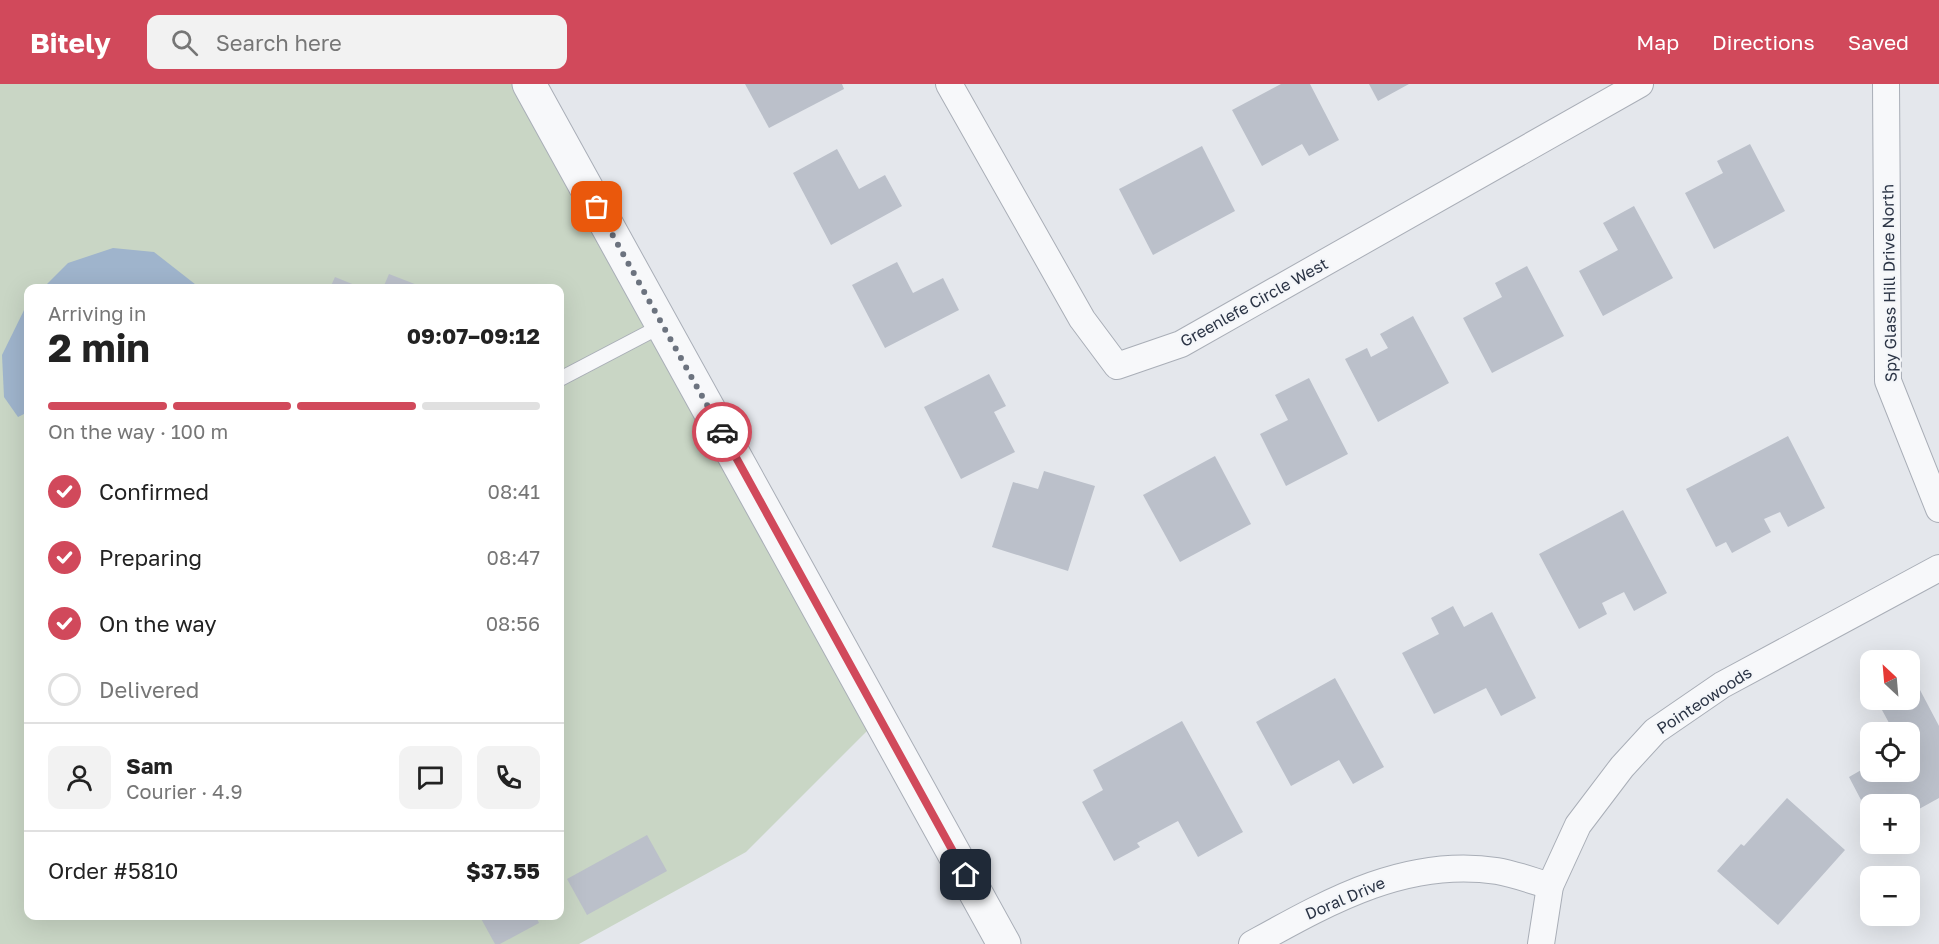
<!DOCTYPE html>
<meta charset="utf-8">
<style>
body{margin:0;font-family:"Golos Text",sans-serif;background:#f2f2f2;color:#222;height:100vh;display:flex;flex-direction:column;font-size:22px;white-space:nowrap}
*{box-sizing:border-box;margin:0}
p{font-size:20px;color:#767676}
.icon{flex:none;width:33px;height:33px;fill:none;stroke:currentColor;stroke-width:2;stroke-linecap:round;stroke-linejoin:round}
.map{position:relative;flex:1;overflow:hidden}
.panel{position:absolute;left:24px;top:200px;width:540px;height:636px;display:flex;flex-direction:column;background:#fff;border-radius:12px;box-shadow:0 6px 24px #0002}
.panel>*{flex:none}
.needle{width:39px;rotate:334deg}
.buttons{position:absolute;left:1860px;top:566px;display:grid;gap:12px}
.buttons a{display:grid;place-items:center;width:60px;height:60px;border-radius:12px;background:#fff;box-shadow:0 6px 24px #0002;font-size:30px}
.pin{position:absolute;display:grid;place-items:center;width:51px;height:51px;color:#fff;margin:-26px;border-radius:12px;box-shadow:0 3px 9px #0006}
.courier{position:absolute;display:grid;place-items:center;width:60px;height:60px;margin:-30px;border:4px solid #d1495b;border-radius:50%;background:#fff;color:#222;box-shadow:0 2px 8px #0007}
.summary em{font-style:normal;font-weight:700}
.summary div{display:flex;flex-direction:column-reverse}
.summary{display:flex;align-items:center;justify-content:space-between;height:102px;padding:0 24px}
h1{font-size:39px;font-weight:700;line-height:45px}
.bar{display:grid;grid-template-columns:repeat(4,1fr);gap:9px 6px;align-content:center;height:72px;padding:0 24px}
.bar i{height:8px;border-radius:4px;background:#e0e0e0}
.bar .active{background:#d1495b}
.bar p{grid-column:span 4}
.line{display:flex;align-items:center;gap:15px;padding:0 24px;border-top:2px solid #e0e0e0}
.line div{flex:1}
.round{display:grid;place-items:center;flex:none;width:63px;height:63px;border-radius:12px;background:#f2f2f2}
ol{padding:0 24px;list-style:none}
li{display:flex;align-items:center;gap:18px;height:66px}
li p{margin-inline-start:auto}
li .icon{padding:6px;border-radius:50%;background:#d1495b;color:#fff;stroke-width:4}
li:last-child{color:#767676}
li i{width:33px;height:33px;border:3px solid #e0e0e0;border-radius:50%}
header{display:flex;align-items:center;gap:36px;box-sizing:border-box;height:84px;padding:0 30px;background:#d1495b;color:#fff}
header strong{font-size:28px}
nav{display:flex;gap:33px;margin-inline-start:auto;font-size:21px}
.search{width:420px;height:54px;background:#f2f2f2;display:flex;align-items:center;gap:15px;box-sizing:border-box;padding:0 21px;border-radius:12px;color:#767676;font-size:22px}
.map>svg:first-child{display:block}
</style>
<header>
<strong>Bitely</strong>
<div class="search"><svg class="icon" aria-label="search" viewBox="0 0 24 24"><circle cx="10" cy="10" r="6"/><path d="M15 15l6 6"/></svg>Search here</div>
<nav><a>Map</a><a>Directions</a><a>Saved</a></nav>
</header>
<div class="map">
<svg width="1939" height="860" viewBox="0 0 1939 860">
<rect width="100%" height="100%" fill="#e4e7ec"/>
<path fill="#c9d6c5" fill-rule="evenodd" d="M0,0H525L877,637L746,768L579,860H0ZM28,204H560V831H28Z"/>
<g fill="#9fb4cc">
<polygon points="113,164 154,168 200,204 43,204 68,179"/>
<polygon points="28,218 28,328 18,333 4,313 2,271"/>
</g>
<g fill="#bbc0ca">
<polygon points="745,0 842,0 844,5 769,44"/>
<polygon points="1281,0 1310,0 1339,56 1309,72 1302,60 1262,82 1232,26"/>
<polygon points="1369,0 1409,0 1378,17"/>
<polygon points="1750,60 1785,127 1714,165 1685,109 1723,89 1717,77"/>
<polygon points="1202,62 1235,127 1153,171 1119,105"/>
<polygon points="837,65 859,105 885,91 902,122 831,161 793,89"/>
<polygon points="1634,122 1673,194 1603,232 1579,187 1618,166 1603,139"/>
<polygon points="897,178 913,209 943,194 959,226 885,264 852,201"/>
<polygon points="1527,182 1564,252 1492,289 1463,234 1502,213 1495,199"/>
<polygon points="389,190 425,204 383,204"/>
<polygon points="335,193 362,204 330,204"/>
<polygon points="1413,232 1449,299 1378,338 1345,275 1367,264 1371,273 1388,264 1380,250"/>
<polygon points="989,290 1006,322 994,328 1015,368 961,395 924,323"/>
<polygon points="1309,294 1348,370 1286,402 1260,350 1288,336 1275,311"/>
<polygon points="1788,352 1825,424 1788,443 1780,428 1764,435 1771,448 1732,469 1726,458 1716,463 1686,405"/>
<polygon points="1215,372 1251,440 1180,478 1143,411"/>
<polygon points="1044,387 1095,402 1068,487 992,463 1013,398 1038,405"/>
<polygon points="1623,426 1667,509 1634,527 1624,508 1602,519 1607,530 1579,545 1539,470"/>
<polygon points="1453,522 1464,543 1492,528 1536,614 1501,632 1486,604 1434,630 1402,569 1439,550 1431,534"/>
<polygon points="1335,594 1384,683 1353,700 1339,676 1291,702 1256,638"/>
<polygon points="1920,606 1939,642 1939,714 1910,730 1910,720 1870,720 1870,733 1849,693 1870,681 1870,687 1910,687 1910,648 1894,648 1882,626 1902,615 1910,615 1910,611"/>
<polygon points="1182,637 1243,748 1198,773 1178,737 1137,759 1140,763 1114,777 1082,718 1103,706 1093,686"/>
<polygon points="1787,714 1845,766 1778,841 1717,787 1741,760 1744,762"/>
<polygon points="647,751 667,787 587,831 567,795"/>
<polygon points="479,831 535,831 539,839 500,860 495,860"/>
</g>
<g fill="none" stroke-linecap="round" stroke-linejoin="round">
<g stroke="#a9aeb7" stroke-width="16">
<polyline id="service" points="560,295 663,241"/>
</g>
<g stroke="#a9aeb7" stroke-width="28">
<g id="minor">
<polyline points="949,0 1082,235 1117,282 1181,260 1640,0"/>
<polyline points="1886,0 1888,297 1939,425"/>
<path d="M1252,860C1328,818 1406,773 1497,787C1515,790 1533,797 1550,802"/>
<polyline points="1541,860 1550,802 1578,741 1622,683 1655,647 1722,601 1939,484"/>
</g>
</g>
<g stroke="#a9aeb7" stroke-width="35">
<polyline id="tertiary" points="529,0 1004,860"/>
</g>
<use href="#service" stroke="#f7f8fa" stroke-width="14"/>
<use href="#minor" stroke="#f7f8fa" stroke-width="26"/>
<use href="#tertiary" stroke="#f7f8fa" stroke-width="33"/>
</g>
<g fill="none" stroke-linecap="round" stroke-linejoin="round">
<polyline stroke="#6c737f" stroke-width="6" stroke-dasharray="0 10.8" points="597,123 722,348"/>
<polyline stroke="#d1495b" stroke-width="8" points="722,348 966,791"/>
</g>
<g text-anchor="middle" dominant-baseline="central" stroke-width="4.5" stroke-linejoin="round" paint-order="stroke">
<g font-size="16" fill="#2b3445" stroke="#f4f6f9">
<text transform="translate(1889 199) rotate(-91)">Spy Glass Hill Drive North</text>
<text transform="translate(1254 218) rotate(-29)">Greenlefe Circle West</text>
<text transform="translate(1704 616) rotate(-33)">Pointeowoods</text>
<text transform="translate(1345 814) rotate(-23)">Doral Drive</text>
</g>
</g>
</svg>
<div class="buttons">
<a><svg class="needle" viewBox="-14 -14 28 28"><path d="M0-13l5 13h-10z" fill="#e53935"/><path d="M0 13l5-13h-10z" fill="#767676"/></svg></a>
<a><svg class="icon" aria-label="locate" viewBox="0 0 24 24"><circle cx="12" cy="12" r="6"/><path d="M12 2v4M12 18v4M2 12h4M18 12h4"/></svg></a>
<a>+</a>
<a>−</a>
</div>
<div class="pin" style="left:597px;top:123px;background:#ea580c"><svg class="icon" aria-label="bag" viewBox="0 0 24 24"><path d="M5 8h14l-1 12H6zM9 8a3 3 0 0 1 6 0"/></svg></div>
<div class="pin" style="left:966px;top:791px;background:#1f2937"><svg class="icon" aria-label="home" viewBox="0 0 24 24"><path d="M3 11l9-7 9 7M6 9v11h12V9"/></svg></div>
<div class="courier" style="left:722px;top:348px"><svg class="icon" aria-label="car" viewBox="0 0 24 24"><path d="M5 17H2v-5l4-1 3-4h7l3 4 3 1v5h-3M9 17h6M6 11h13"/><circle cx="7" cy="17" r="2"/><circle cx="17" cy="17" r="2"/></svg></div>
<section class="panel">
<div class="summary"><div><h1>2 min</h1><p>Arriving in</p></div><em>09:07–09:12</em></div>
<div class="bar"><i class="active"></i><i class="active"></i><i class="active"></i><i></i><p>On the way · 100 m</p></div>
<ol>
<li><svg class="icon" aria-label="check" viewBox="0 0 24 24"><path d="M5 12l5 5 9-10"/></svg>Confirmed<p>08:41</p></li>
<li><svg class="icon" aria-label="check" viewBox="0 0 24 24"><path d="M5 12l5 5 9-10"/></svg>Preparing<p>08:47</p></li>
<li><svg class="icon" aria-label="check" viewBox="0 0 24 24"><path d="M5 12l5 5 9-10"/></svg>On the way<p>08:56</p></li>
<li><i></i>Delivered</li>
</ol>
<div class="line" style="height:108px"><a class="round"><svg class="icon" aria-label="person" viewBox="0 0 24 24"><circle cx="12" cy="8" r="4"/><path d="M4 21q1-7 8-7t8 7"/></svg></a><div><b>Sam</b><p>Courier · 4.9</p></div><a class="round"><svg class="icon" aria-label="chat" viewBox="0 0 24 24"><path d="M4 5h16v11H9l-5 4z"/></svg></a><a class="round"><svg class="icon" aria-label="phone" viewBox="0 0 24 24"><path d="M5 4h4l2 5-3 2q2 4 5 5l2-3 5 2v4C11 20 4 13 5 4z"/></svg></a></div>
<div class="line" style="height:78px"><div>Order #5810</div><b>$37.55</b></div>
</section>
</div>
